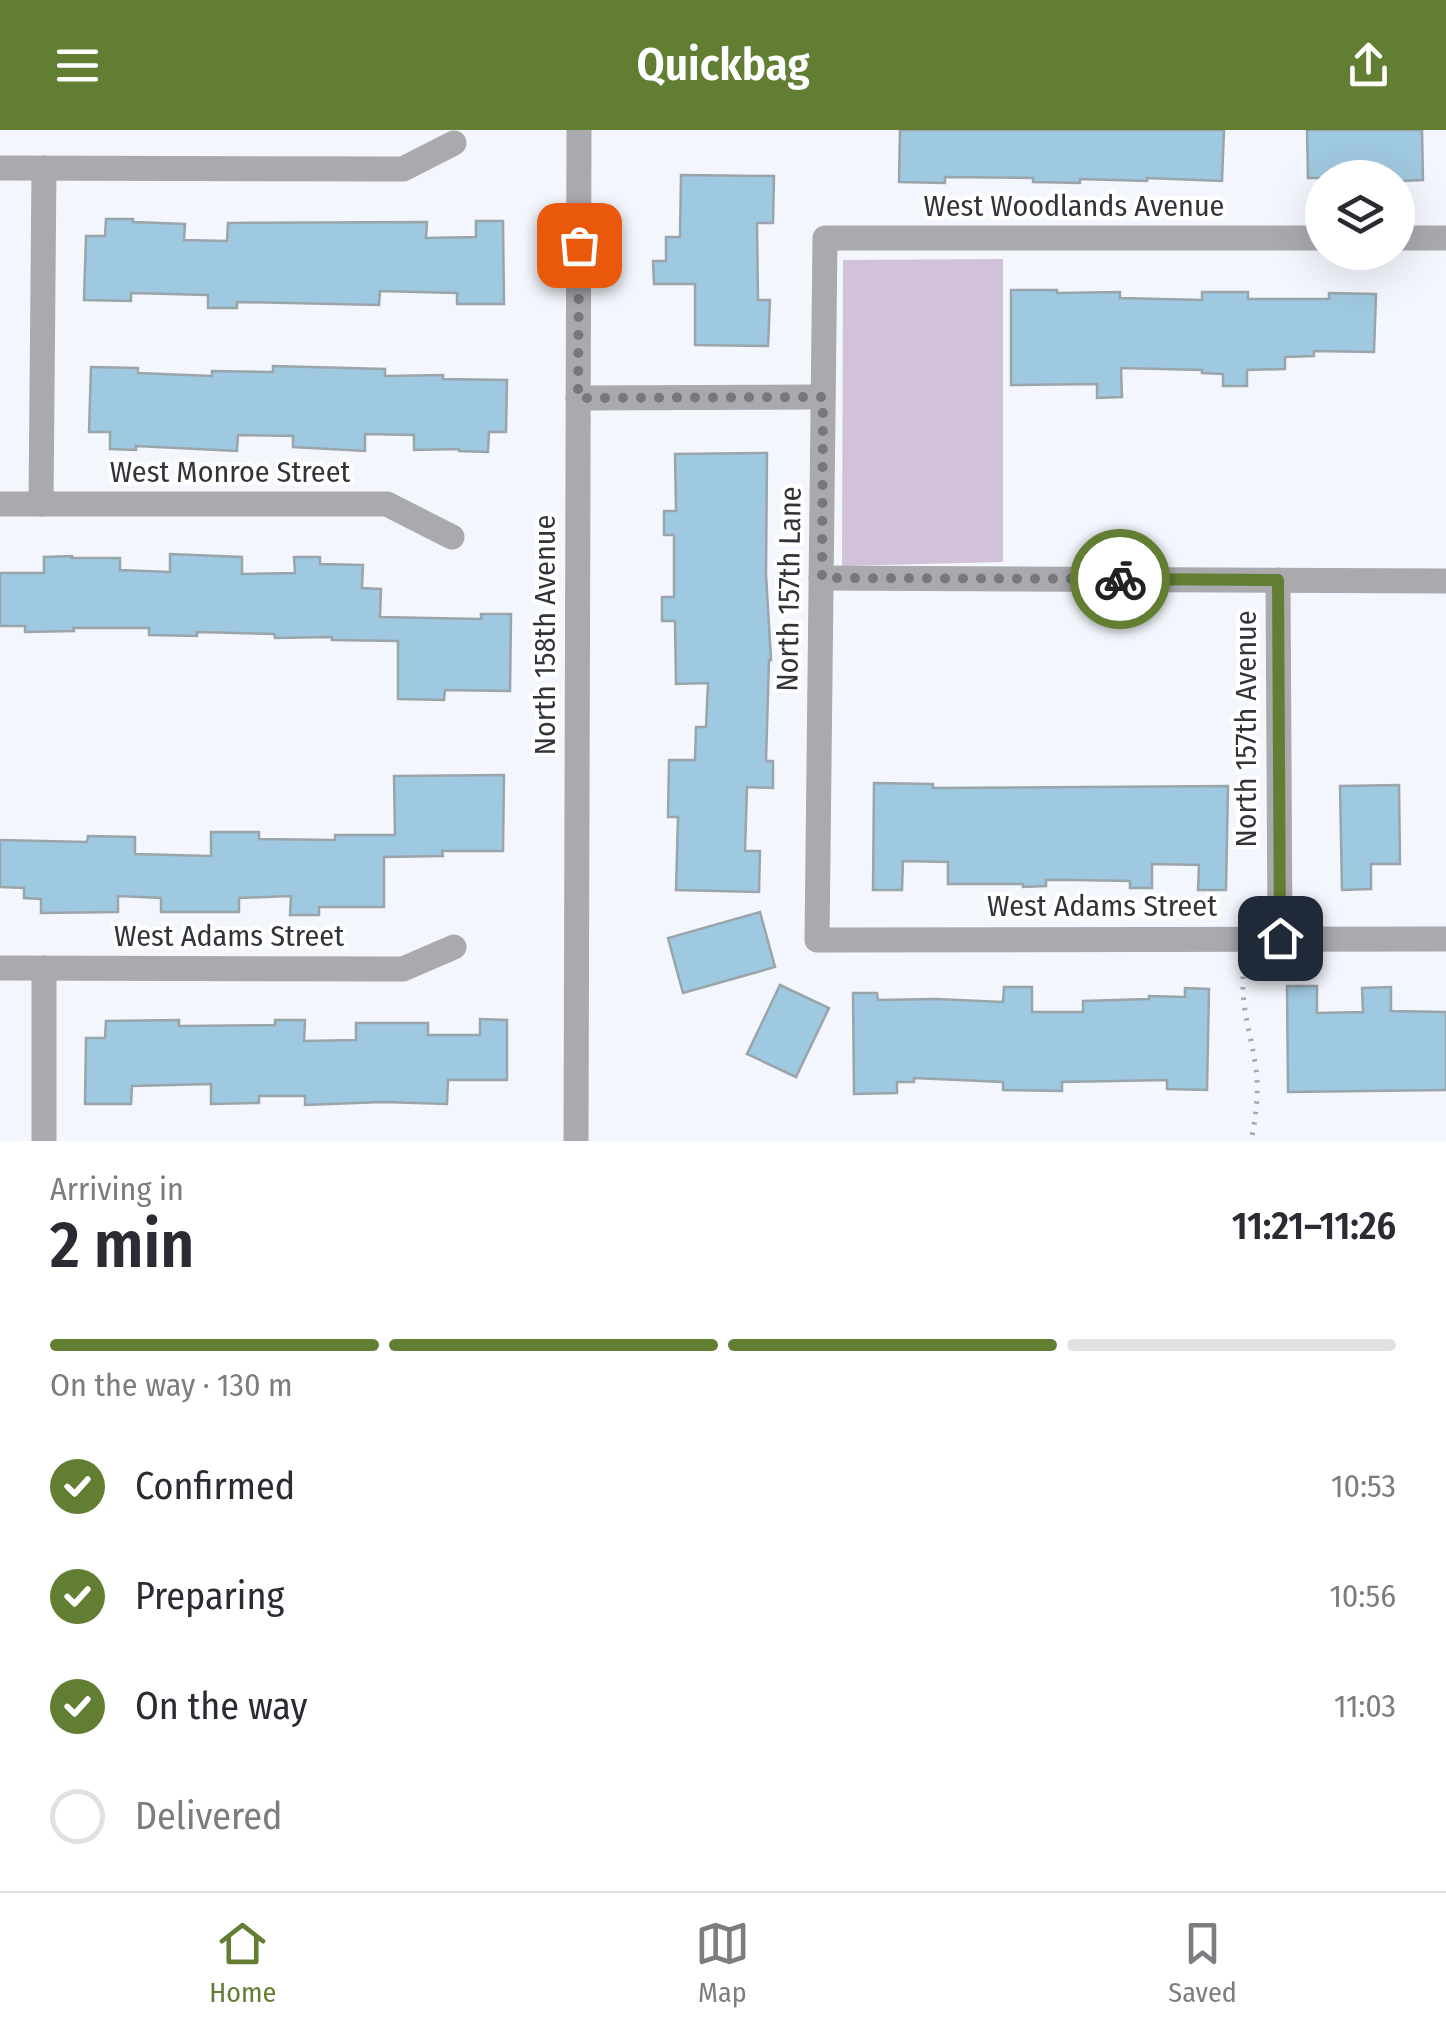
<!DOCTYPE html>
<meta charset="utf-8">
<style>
body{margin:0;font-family:"Fira Sans Condensed",sans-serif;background:#f7f7f7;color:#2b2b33;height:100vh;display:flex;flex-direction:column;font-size:38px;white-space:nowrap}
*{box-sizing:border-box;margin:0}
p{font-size:32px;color:#7c7c81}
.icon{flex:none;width:55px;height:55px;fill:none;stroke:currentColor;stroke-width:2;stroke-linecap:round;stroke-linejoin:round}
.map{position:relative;height:1011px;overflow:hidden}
.details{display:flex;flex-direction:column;background:#fff;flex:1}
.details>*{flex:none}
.controls{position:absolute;left:1305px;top:30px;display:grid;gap:20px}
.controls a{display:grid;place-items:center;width:110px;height:110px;border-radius:50%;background:#fff;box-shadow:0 10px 40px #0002;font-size:50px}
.pin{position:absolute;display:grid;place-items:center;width:85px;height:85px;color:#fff;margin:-42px;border-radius:20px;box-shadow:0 5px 15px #0006}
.courier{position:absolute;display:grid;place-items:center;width:100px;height:100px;margin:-50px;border:8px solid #627e32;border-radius:50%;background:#fff;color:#222;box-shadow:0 2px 12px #0007}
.headline em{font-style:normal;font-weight:600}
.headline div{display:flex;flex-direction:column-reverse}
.headline{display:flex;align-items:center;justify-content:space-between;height:170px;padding:0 50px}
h1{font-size:65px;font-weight:600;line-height:75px}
.bar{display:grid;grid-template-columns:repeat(4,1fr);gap:15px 10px;align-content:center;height:120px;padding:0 50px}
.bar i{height:12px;border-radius:8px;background:#e1e1e2}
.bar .selected{background:#627e32}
.bar p{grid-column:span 4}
ol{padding:0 50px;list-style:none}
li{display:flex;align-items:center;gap:30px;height:110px}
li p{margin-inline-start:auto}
li .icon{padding:10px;border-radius:50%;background:#627e32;color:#fff;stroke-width:4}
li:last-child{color:#7c7c81}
li i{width:55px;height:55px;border:5px solid #e1e1e2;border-radius:50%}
header{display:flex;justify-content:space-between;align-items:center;height:130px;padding:0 50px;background:#627e32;color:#fff;font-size:45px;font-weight:600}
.tab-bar{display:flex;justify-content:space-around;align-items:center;height:140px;border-top:2px solid #e1e1e2;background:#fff;font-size:28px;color:#7c7c81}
.tab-bar a{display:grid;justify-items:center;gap:5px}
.tab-bar .selected{color:#627e32}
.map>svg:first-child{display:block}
</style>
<header><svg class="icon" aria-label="menu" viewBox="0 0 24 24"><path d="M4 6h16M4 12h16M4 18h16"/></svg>Quickbag<svg class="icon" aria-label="share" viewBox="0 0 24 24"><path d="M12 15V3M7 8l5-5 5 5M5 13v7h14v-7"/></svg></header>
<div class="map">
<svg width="1446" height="1011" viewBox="0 0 1446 1011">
<rect width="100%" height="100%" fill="#f3f7fd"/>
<polygon fill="#d1c2da" points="1003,129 1003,432 842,436 843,130"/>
<g fill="#9fc9e0" stroke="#99a5ab" stroke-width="2.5">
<polygon points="900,0 1224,0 1222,51 1147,48 1147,51 1080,49 1080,53 1033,52 1033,48 945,47 945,53 899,52"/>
<polygon points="1307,0 1422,0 1423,50 1398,51 1398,48 1308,48"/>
<polygon points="681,45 774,46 773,93 757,93 758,170 770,170 768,216 695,215 695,154 654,154 653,131 666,131 666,107 680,107"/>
<polygon points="106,89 133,89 133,92 185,94 184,110 227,111 228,93 427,92 426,108 476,107 476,91 503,91 504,174 457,174 457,163 380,161 379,175 237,172 237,178 208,178 208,165 131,163 131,171 84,170 86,106 105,106"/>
<polygon points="1011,160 1057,160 1057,163 1120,162 1120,168 1202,170 1202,162 1248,162 1248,169 1329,169 1329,163 1376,164 1374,222 1314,221 1314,226 1285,227 1285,239 1247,240 1247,256 1223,256 1223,244 1202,243 1202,240 1121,238 1122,267 1097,268 1097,254 1011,255"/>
<polygon points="273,236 385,239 385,246 443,245 443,249 507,250 506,302 489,302 488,322 459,321 459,319 414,320 414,305 365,304 365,321 293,317 293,306 238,305 237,321 136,316 136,320 110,319 110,302 89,302 91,237 138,238 138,243 212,246 212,241 273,242"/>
<polygon points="767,323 766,444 771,530 769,530 766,631 773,631 773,658 747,657 745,721 760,721 759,762 676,760 678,687 668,687 669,630 695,630 696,597 706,597 708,553 676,554 675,491 662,491 662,467 674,467 674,405 664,405 664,381 676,381 675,324"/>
<polygon points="170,424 242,427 242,444 295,443 294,427 320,427 320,434 363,435 362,458 381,459 380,487 481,489 481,484 511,484 510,561 445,560 444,570 398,569 398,511 332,510 332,507 275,508 274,504 197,502 197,506 149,505 149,498 73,498 74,501 25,502 25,496 0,496 0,443 44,443 44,427 72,426 72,428 120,428 120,440 170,442"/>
<polygon points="504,645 503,721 442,721 443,726 384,727 384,777 319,777 319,785 290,785 291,766 239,768 239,782 161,782 161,768 118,766 118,782 41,783 41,769 24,768 24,758 0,757 0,710 87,712 88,706 135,707 135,724 211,726 211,702 259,702 259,709 335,710 335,705 395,705 394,646"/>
<polygon points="874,653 933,654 933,658 1228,656 1226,760 1198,760 1199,735 1152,734 1152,758 1130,758 1130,751 1073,750 1046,750 1046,756 1023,757 1023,754 948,754 948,732 903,731 902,760 873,760"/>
<polygon points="1399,655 1400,734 1371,734 1371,759 1342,760 1340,656"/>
<polygon points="760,782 775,837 683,863 668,808"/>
<polygon points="780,855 829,878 796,947 747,924"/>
<polygon points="1287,856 1317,856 1317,883 1363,882 1362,858 1391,857 1391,881 1446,882 1446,960 1288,962"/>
<polygon points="1004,857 1032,857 1032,882 1083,882 1083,871 1149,869 1149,866 1185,867 1185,858 1209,859 1207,960 1167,959 1167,950 1062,952 1062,961 1003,960 1003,952 914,948 914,952 897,952 897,963 854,964 853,863 877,863 878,870 936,869 1003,872"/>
<polygon points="480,889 507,890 507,950 448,950 447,974 383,972 305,975 305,966 259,966 259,973 211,974 211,954 132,956 131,974 85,974 86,908 105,908 106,891 179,890 179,896 275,895 275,890 305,890 304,911 356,910 356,893 428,893 428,905 480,905"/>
</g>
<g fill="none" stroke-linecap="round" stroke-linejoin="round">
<path stroke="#a5a9ae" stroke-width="5" stroke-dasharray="2.5 8" stroke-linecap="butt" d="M1244,836C1239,874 1251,902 1256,939C1259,962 1256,988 1251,1011"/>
<g stroke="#a9a9ae" stroke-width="25">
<polyline points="0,38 403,39 454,13"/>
<polyline points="1322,108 825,108 817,810 1446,809"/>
<polyline points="1398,108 1446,108"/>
<polyline points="578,268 823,267"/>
<polyline points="0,374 387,374 452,407"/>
<polyline points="41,374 44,38"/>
<polyline points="821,448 1446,451"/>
<polyline points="1278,450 1280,808"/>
<polyline points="0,838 403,839 454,817"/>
<polyline points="44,1011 44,838"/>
<polyline points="576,1011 579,0"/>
</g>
</g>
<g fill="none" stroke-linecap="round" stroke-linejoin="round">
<polyline stroke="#75787d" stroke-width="10" stroke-dasharray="0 18" points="579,115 578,268 823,267 822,448 1120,449"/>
<polyline stroke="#627e32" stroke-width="12" points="1120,449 1278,450 1280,808"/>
</g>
<g text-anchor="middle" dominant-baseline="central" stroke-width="8" stroke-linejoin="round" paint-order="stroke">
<g font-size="30" fill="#313438" stroke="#fff">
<text x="1074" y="76">West Woodlands Avenue</text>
<text x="230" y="342">West Monroe Street</text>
<text transform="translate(789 459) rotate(-89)">North 157th Lane</text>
<text transform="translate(545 505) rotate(-90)">North 158th Avenue</text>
<text transform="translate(1246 599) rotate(-90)">North 157th Avenue</text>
<text x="1102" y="776">West Adams Street</text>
<text x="229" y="806">West Adams Street</text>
</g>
</g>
</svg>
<div class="controls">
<a><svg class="icon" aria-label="layers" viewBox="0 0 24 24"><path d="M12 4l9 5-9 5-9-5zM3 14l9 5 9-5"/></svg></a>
</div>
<div class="pin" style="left:579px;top:115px;background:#ea580c"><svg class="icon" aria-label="bag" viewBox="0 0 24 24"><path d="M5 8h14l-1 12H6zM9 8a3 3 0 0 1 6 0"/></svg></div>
<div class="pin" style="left:1280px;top:808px;background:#1f2937"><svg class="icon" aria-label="home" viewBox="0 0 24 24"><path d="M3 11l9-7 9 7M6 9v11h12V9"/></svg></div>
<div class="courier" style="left:1120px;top:449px"><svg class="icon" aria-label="bike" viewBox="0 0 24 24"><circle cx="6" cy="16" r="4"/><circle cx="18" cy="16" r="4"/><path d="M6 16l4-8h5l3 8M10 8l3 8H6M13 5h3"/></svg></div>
</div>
<section class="details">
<div class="headline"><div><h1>2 min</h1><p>Arriving in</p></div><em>11:21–11:26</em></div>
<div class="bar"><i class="selected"></i><i class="selected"></i><i class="selected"></i><i></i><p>On the way · 130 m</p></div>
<ol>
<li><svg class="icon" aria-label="check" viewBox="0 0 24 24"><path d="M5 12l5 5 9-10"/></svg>Confirmed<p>10:53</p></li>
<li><svg class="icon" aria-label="check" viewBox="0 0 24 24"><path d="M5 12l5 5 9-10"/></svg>Preparing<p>10:56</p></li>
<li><svg class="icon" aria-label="check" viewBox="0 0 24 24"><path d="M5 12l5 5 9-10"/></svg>On the way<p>11:03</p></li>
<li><i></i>Delivered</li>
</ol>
</section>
<nav class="tab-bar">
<a class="selected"><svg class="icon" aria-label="home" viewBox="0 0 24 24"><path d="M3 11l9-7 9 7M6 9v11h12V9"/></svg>Home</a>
<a><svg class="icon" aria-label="map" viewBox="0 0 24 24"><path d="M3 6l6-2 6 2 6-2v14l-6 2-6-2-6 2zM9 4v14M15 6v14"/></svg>Map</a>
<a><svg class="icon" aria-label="saved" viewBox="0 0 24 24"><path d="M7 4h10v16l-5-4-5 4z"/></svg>Saved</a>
</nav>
